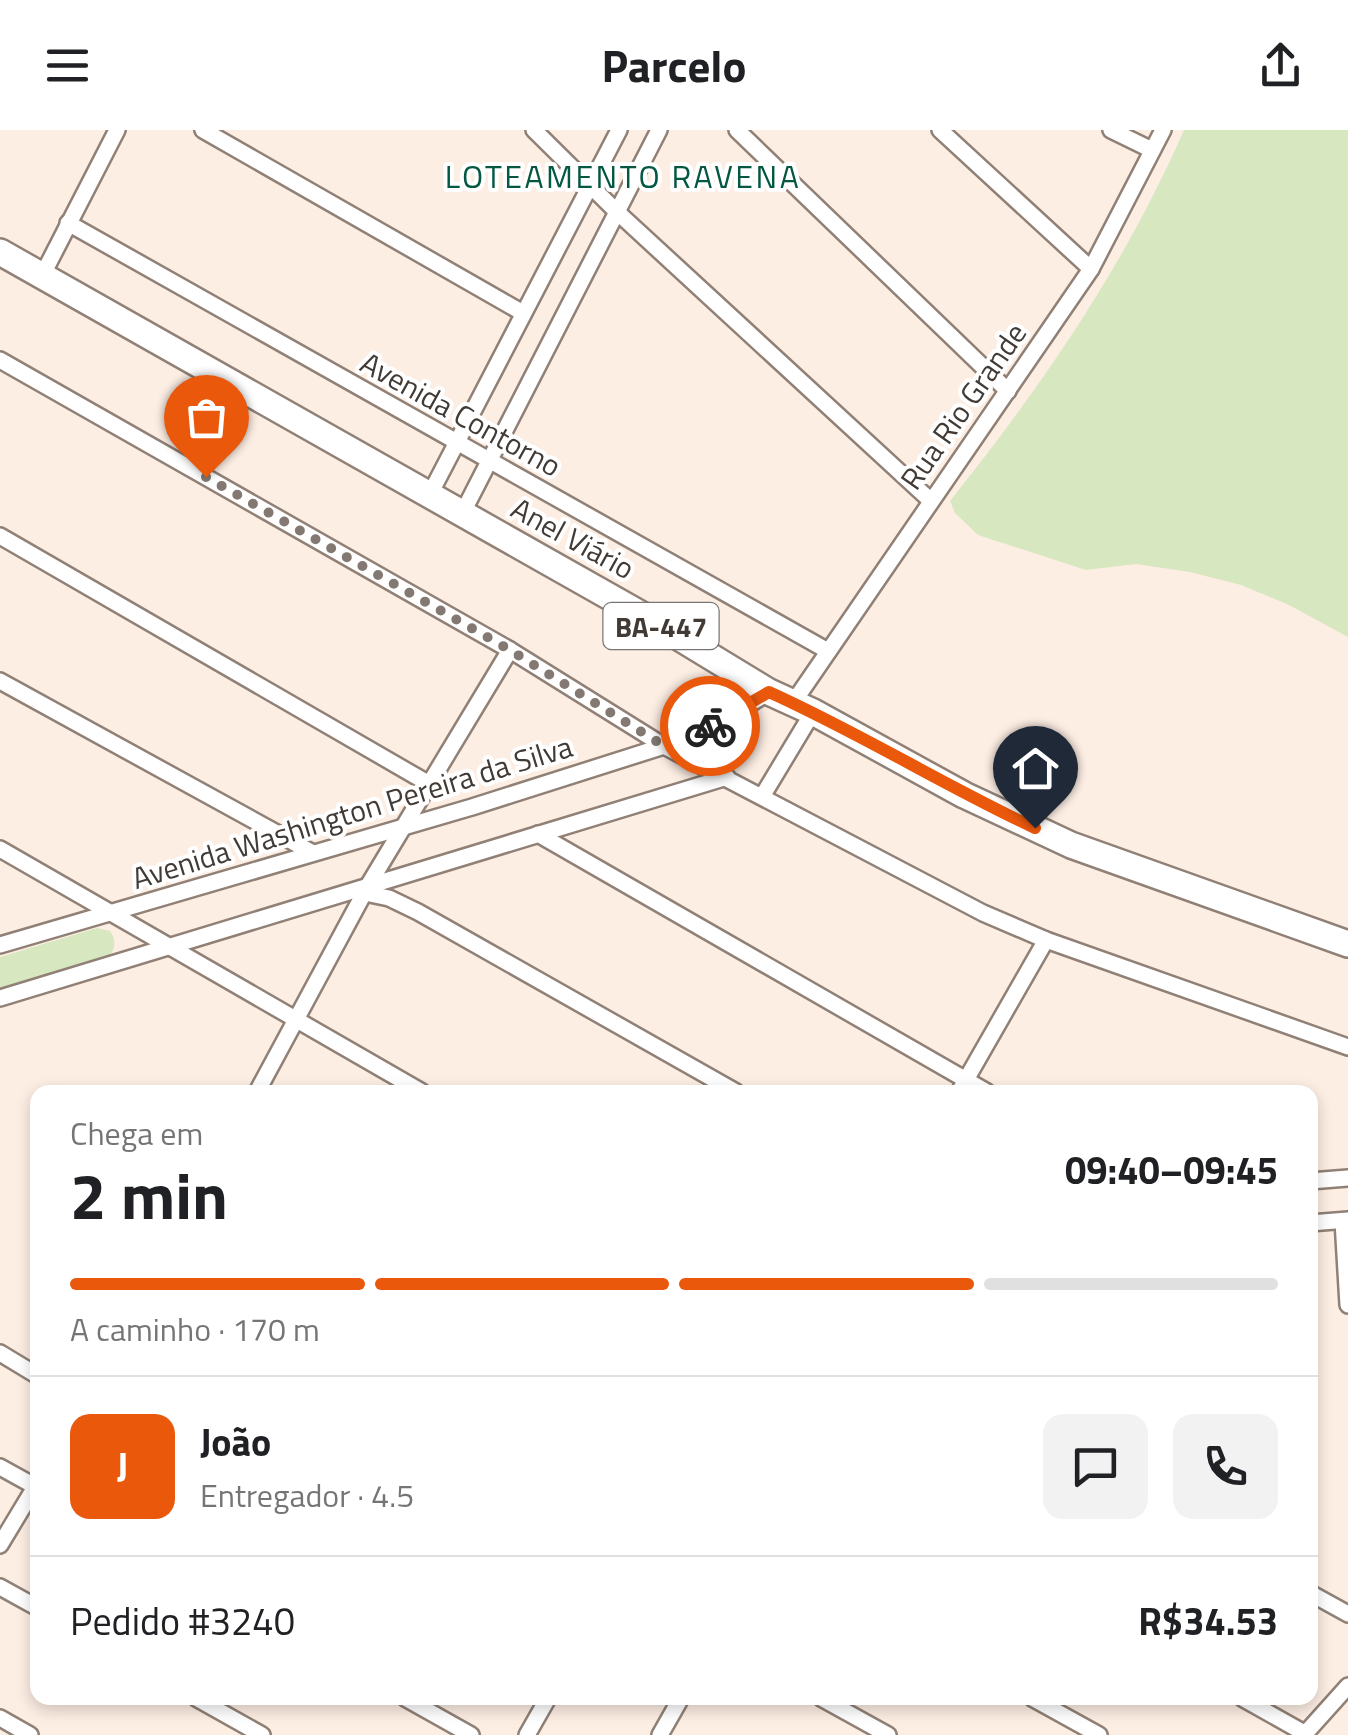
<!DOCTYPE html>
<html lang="pt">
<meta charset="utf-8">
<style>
body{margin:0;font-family:"Titillium Web",sans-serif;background:#f2f2f2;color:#202124;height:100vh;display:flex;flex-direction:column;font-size:38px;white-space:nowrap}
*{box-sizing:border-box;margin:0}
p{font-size:32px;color:#757577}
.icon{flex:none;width:55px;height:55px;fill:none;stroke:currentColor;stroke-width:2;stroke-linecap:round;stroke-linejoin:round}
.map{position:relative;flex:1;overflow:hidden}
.sheet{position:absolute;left:30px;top:955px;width:1288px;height:620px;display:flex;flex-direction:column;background:#fff;border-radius:20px;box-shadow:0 5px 15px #0003}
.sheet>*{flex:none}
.pin{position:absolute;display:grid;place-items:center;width:85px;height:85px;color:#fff;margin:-102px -42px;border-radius:50% 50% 50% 0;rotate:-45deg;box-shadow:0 0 10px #0007}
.pin .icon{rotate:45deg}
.courier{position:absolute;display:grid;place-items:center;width:100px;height:100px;margin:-50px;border:8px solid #ea580c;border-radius:50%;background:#fff;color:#222;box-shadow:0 2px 12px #0007}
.summary em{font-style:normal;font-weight:700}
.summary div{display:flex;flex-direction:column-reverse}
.summary{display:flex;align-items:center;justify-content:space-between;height:170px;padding:0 40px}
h1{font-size:65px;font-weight:700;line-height:75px}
.bar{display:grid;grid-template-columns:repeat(4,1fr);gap:15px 10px;align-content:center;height:120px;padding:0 40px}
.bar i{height:12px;border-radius:8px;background:#e0e0e0}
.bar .on{background:#ea580c}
.bar p{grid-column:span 4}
.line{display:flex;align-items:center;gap:25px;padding:0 40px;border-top:2px solid #e0e0e0}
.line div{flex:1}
.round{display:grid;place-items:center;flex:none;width:105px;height:105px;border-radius:20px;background:#f2f2f2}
header{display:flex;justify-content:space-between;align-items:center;height:130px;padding:0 40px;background:#fff;font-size:45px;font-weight:700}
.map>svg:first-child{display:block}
</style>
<header><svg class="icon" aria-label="menu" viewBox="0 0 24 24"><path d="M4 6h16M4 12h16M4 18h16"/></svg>Parcelo<svg class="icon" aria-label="share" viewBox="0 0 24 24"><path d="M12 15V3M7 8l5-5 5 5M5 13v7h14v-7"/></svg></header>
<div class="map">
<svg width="1348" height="1605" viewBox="0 0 1348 1605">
<rect width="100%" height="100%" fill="#fdeee4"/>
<g fill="#d7e7bf">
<path d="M1184,0H1348V507L1289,475L1241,455L1190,442L1136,434L1086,440L978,405L955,383L950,371C1042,256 1125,135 1184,0Z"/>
<path d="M97,798L110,801C116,810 116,818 109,826L0,859V827Z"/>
</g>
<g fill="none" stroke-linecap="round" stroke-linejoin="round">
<g stroke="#908075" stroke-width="20">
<g id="street">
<polyline points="203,0 523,183"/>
<polyline points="534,0 615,80 931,371"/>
<polyline points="737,0 1008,261"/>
<polyline points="940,0 1091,139"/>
<polyline points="1111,0 1152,20"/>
<polyline points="68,93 828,521"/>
<polyline points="42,146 117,0"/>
<polyline points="0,230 510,520 664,616 983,783 1046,810 1348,917"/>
<polyline points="429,366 619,0"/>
<polyline points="462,384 659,0"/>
<polyline points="0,406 431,655"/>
<polyline points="0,551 313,723"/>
<polyline points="793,573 1091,139 1163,0"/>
<polyline points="763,665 813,582"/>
<polyline points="538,704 987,962"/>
<polyline points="0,719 422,962"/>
<polyline points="365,763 389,768 418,782 736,962"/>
<polyline points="0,815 472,677 664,616 731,586 769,562"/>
<polyline points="0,868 727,647"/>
<polyline points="257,962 369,754 510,520"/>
<polyline points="959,962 1046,810"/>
<polyline points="1310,1051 1348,1048"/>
<polyline points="1343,1091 1348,1175"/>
<polyline points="1310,1093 1348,1090"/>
<polyline points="0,1223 38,1246"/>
<polyline points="0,1337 38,1358"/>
<polyline points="0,1415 38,1352"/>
<polyline points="0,1457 38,1478"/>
<polyline points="1310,1463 1348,1484"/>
<polyline points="196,1568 262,1605"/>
<polyline points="405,1568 471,1605"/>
<polyline points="821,1568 888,1605"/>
<polyline points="1032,1568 1099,1605"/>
<polyline points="1242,1568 1306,1604"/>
<polyline points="0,1588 30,1605"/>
<polyline points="527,1605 548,1568"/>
<polyline points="660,1605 681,1568"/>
<polyline points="1304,1605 1348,1556"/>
</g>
</g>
<g stroke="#908075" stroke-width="30">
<polyline id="primary" points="0,122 649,489 769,562 813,582 964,665 1071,715 1348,814"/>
</g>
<use href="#street" stroke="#fff" stroke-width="15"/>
<use href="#primary" stroke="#fff" stroke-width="25"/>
</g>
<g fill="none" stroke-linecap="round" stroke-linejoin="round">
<polyline stroke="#837972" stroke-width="10" stroke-dasharray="0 18" points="206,347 510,520 664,616 710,596"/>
<path stroke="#ea580c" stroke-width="12" d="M710,596L769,562C860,603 945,656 1035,698"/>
</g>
<g text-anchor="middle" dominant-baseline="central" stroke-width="8" stroke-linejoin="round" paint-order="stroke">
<rect fill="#fff" stroke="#7a7572" stroke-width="2.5" x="603.5" y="473" width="115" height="46" rx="8"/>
<g font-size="28" font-weight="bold" fill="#413a35">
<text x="661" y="496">BA-447</text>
</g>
<g font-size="30" fill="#413a35" stroke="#fff">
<text transform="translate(963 276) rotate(-55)">Rua Rio Grande</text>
<text transform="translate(461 284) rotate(29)">Avenida Contorno</text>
<text transform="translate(573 408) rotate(29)">Anel Viário</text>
<text transform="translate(352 682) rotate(-17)">Avenida Washington Pereira da Silva</text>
</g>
<g font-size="32" letter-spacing="2.5" fill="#045741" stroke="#fff">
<text x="623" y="46">LOTEAMENTO RAVENA</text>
</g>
</g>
</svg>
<div class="pin" style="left:206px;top:347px;background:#ea580c"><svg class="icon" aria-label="bag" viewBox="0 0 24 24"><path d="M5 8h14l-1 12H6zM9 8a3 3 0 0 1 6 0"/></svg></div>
<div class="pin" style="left:1035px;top:698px;background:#1f2937"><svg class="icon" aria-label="home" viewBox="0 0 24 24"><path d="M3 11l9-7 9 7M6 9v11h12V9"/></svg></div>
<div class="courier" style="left:710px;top:596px"><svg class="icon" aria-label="bike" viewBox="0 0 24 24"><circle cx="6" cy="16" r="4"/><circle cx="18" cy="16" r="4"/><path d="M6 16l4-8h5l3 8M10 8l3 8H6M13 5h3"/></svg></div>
<section class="sheet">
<div class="summary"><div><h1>2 min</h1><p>Chega em</p></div><em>09:40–09:45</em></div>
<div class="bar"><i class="on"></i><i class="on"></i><i class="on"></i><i></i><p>A caminho · 170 m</p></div>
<div class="line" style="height:180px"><b class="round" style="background:#ea580c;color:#fff">J</b><div><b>João</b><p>Entregador · 4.5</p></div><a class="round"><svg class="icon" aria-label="chat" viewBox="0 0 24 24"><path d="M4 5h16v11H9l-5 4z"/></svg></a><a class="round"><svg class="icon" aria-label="phone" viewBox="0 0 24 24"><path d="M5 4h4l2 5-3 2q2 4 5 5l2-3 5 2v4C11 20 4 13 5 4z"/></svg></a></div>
<div class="line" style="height:130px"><div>Pedido #3240</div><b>R$34.53</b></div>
</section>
</div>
